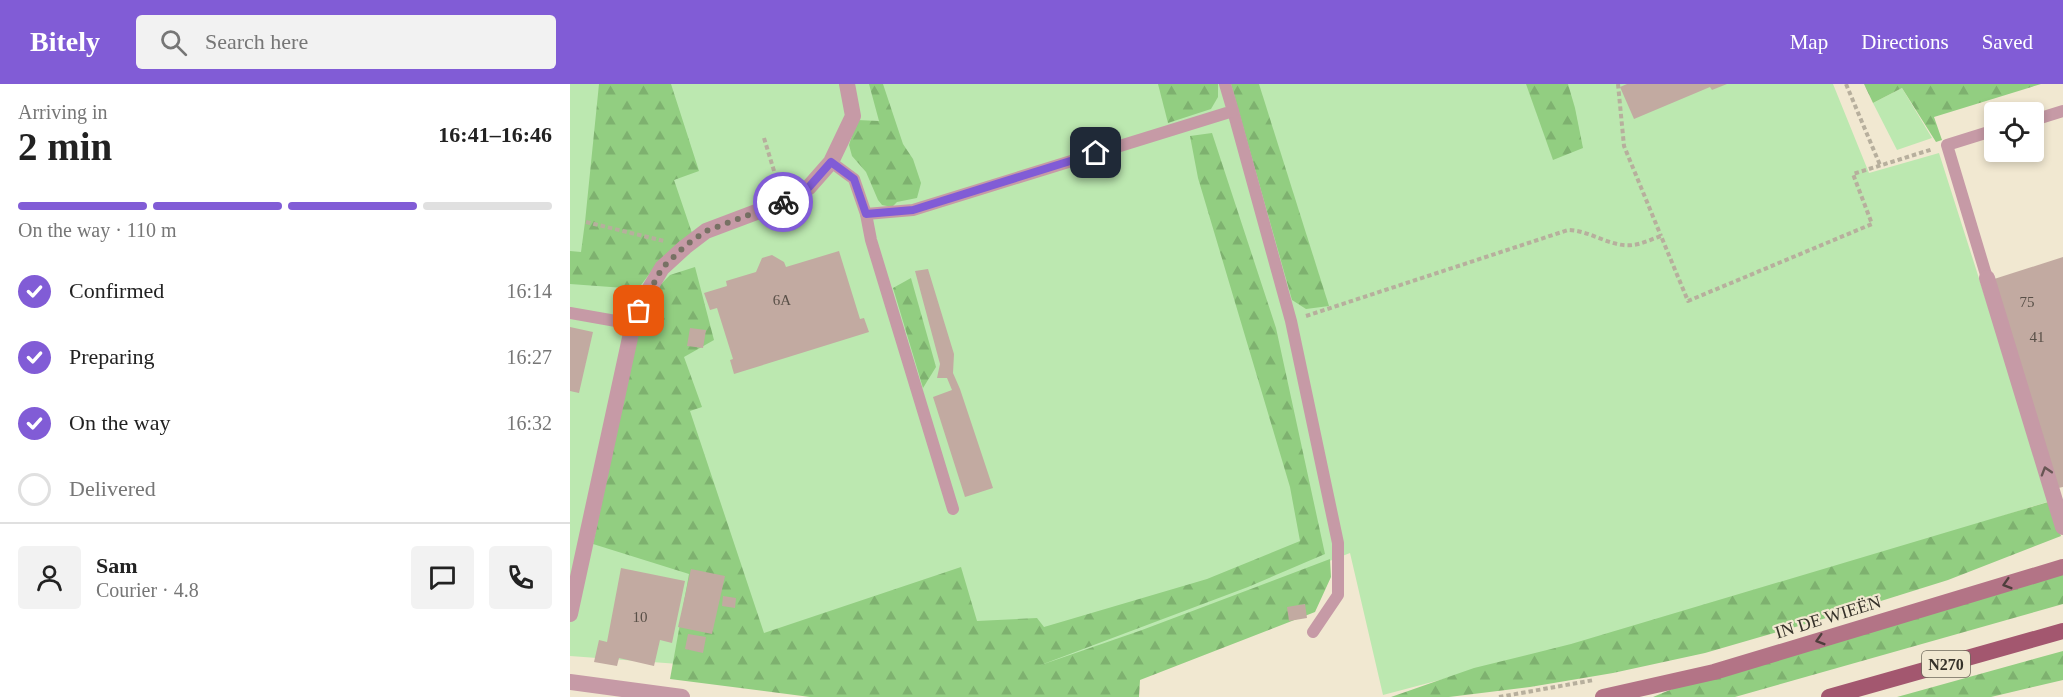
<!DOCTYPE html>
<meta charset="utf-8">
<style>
body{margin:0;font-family:"Times New Roman",serif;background:#f2f2f2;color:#222;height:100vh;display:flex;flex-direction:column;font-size:22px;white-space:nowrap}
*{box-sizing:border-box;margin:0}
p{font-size:20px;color:#767676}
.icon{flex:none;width:33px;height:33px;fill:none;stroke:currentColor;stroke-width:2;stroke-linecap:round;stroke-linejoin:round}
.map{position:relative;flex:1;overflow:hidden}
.drawer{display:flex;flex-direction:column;background:#fff;width:570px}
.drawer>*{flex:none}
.fabs{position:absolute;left:1414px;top:18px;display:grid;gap:12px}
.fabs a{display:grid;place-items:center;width:60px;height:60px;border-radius:6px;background:#fff;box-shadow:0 3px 9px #0003;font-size:30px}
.pin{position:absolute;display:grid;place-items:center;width:51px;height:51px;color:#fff;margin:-26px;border-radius:12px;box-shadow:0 3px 9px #0006}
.courier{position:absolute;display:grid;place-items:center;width:60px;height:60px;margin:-30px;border:4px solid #815cd6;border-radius:50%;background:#fff;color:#222;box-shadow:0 2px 8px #0007}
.overview em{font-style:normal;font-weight:700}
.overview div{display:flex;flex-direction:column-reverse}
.overview{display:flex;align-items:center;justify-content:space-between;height:102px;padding:0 18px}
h1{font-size:39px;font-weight:700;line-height:45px}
.bar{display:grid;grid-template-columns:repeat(4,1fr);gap:9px 6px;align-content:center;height:72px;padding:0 18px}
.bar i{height:8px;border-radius:4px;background:#e0e0e0}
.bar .current{background:#815cd6}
.bar p{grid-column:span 4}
.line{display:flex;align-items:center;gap:15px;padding:0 18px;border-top:2px solid #e0e0e0}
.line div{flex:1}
.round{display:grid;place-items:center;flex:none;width:63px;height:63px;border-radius:6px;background:#f2f2f2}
ol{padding:0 18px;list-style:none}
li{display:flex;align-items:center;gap:18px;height:66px}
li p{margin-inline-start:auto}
li .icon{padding:6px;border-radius:50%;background:#815cd6;color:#fff;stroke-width:4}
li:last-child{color:#767676}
li i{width:33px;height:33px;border:3px solid #e0e0e0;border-radius:50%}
header{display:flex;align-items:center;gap:36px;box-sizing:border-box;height:84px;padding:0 30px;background:#815cd6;color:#fff}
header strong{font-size:28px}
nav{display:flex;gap:33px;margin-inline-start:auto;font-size:21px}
.search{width:420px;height:54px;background:#f2f2f2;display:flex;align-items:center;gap:15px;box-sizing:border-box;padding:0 21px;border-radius:6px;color:#767676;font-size:22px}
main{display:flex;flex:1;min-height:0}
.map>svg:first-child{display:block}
</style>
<header>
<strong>Bitely</strong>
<div class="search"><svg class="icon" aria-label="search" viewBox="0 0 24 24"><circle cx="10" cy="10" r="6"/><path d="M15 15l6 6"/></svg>Search here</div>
<nav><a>Map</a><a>Directions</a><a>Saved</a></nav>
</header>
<main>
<section class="drawer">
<div class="overview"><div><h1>2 min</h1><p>Arriving in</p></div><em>16:41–16:46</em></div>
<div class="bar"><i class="current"></i><i class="current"></i><i class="current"></i><i></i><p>On the way · 110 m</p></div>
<ol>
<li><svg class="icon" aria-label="check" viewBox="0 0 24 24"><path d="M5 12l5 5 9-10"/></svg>Confirmed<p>16:14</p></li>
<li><svg class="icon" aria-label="check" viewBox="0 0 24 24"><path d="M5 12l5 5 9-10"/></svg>Preparing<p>16:27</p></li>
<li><svg class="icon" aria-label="check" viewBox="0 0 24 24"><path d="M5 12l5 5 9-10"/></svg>On the way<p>16:32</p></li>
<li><i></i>Delivered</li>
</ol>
<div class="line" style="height:108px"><a class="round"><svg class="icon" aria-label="person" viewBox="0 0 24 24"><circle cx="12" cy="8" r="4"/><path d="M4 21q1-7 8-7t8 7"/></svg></a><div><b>Sam</b><p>Courier · 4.8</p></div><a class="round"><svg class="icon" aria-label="chat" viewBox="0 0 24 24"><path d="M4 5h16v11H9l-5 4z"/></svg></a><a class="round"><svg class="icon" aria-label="phone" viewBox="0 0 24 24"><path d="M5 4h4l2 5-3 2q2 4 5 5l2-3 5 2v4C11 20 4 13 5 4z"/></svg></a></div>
</section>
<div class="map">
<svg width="1493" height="613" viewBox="0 0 1493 613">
<defs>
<pattern id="forest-firs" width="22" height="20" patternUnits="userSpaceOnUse" patternTransform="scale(1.5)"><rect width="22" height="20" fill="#92ce81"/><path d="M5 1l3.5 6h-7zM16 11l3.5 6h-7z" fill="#7eb16f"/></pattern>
</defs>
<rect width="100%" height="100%" fill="#f1e8d1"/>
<g fill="#bce8b0">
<polygon points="0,0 1263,0 1299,89 1369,69 1480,417 1135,526 813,611 780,469 435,604 0,572"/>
<polygon points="1332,4 1362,54 1327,66 1303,19"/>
</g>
<g fill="url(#forest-firs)">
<polygon points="29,0 101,0 129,87 104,96 122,149 90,176 68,205 0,200 0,167 11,168 15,138"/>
<polygon points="299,0 313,0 333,60 343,75 351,99 347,114 327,118 322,123 312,121 308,116 296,88 282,72 279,61 287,36 309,37"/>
<polygon points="588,0 648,0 648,13 641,25 598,39"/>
<polygon points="661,0 689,0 759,222 736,225 722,216"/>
<polygon points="956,0 998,0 1005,24 1013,64 983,76"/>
<polygon points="1294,0 1471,0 1364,33 1372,56 1366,58 1332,4 1303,19"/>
<polygon points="642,49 706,244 755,470 678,503 468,582 572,546 760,475 761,493 745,528 570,596 569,613 240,613 100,595 119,490 23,460 65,260 78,219 87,204 100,191 125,183 144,256 114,273 132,323 120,327 194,549 391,483 407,537 467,534 474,543 637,495 730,457 720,403 628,94 620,52"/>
<polygon points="341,194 366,283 353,304 323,204"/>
<polygon points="1478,418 1481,421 1491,452 1378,496 1263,532 1135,569 1043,589 960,603 879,613 821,613 904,584 1001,560"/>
<polygon points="1493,488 1493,520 1165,613 1083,613 1107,603"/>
<polygon points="1493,567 1493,596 1421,613 1327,613"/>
</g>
<g fill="#c2aaa1">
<polygon points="1057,0 1157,0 1142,6 1140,3 1064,35 1050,3"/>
<polygon points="269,167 290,235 294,234 299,248 164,290 160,276 163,275 147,224 140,226 134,209 157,202 156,197 186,188 192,174 202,171 214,178 216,183"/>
<polygon points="1493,173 1493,403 1488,404 1421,196"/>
<polygon points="358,185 384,270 383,289 390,305 423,404 395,413 363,313 382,306 377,294 367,294 370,280 345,187"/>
<polygon points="0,243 23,248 9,309 0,307"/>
<polygon points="120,244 136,246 133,264 117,262"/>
<polygon points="51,484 115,497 102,559 90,556 84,582 49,574 47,582 24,578 29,556 37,558"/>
<polygon points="121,485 155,492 142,550 108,543"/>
<polygon points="153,512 166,514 165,524 152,522"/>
<polygon points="735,520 737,534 719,537 717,523"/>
<polygon points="118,550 136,553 133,569 115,565"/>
</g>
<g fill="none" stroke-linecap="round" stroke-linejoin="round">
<g stroke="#b7af9d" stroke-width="4" stroke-dasharray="4.5 3" stroke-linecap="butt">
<polyline points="1048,0 1054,62 1091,152"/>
<polyline points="1276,0 1310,81"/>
<polyline points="194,54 208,100"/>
<polyline points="16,138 94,157"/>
<path d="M736,232L998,146C1020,146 1041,164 1063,161C1072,160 1082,155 1091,152L1118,217L1302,140L1283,90L1363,65"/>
<polyline points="929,613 1024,596"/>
</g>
<g stroke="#c69aa6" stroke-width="12">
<polyline points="663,27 721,237 768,459 768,511 743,548"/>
<polyline points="1464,36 1493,27"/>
<polyline points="261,78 284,95 296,130 301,156 383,425"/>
<polyline points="296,130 343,126 663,27 655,0"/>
<polyline points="1417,194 1377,61 1425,46"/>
<polyline points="0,229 63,240"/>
</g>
<g stroke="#c69aa6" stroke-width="16">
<polyline points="1417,194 1493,443"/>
<polyline points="0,530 63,240 74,214 92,184 115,163 136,147 213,118 239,103 261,78 283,32 277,0"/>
<polyline points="0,598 112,613"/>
</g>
<polyline stroke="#b37486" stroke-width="16" points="1033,613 1144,588 1493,483"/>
<polyline stroke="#a3576f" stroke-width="16" points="1259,613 1493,547"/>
</g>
<defs><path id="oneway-chevron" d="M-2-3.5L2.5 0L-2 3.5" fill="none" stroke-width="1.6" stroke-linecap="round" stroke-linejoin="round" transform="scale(1.5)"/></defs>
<use stroke="#685655" href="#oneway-chevron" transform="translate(1476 387) rotate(-107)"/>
<g stroke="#4e3e3c">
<use href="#oneway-chevron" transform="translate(1437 500) rotate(163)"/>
<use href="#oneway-chevron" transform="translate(1250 556) rotate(163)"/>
</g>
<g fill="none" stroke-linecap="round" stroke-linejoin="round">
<polyline stroke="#777164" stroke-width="6" stroke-dasharray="0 10.8" points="69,227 92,184 115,162 136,147 213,118"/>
<polyline stroke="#815cd6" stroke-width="8" points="213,118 239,103 261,78 284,95 296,130 343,126 526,69"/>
</g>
<g text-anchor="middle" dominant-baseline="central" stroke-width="4.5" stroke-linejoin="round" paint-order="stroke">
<g font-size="15" fill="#584f47">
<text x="212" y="216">6A</text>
<text x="1457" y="218">75</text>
<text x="1467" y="253">41</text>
<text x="70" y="533">10</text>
</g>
<rect fill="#f1e8d1" stroke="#6d685b" stroke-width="1.5" x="1352" y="567" width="48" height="26" rx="4.5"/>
<g font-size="16" font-weight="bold" fill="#353129">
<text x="1376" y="580">N270</text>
</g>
<g font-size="18" fill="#353129" stroke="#f1e8d1">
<text transform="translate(1258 533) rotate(-17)">IN DE WIEËN</text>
</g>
</g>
</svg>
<div class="fabs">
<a><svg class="icon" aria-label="locate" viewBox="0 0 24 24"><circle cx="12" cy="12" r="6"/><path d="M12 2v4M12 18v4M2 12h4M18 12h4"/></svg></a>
</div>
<div class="pin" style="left:69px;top:227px;background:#ea580c"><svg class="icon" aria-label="bag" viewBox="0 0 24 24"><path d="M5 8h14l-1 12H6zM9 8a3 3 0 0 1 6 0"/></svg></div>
<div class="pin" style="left:526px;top:69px;background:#1f2937"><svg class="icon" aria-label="home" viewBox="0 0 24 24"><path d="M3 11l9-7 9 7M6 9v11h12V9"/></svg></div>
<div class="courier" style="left:213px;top:118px"><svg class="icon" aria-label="bike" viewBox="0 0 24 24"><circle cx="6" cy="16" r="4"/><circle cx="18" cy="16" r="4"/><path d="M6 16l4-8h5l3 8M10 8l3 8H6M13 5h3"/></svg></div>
</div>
</main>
